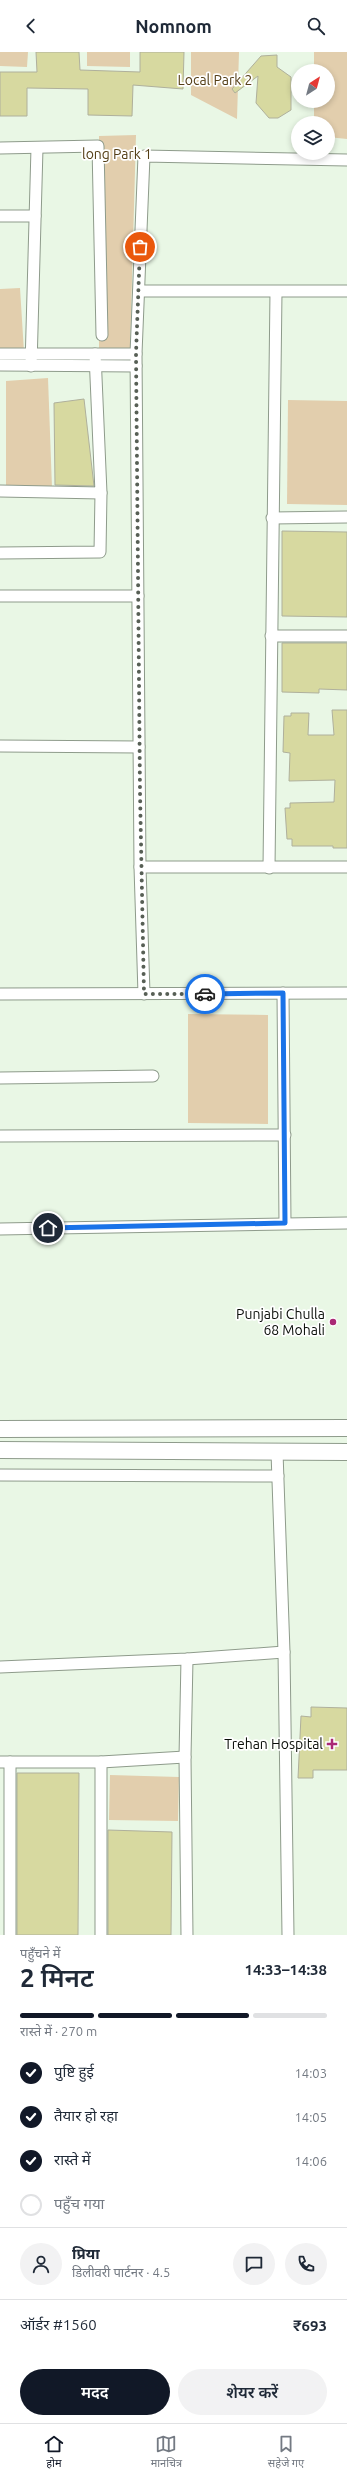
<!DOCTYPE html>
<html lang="hi">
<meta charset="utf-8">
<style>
body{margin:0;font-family:Ubuntu,"Noto Sans Devanagari",sans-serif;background:#f2f2f3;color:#1f2937;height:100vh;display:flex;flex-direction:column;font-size:15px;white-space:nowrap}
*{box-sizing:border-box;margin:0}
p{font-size:13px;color:#747a83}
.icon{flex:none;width:22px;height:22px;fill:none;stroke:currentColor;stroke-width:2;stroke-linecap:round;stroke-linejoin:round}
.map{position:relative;height:1883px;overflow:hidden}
.details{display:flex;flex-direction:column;background:#fff;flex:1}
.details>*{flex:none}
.needle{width:26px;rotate:36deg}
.buttons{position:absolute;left:291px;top:12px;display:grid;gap:8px}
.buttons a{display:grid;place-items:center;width:44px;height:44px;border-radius:50%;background:#fff;box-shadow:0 2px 6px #0003;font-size:20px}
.pin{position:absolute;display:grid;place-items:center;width:34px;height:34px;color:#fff;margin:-17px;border:2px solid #fff;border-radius:50%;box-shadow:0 1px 4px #0007}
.courier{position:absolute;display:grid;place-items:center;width:40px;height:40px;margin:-20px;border:3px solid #1a73e8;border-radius:50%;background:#fff;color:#222;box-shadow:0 1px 5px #0007}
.headline em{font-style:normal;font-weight:600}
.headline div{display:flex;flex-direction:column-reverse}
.headline{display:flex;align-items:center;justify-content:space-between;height:68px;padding:0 20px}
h1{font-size:26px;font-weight:600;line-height:30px}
.bar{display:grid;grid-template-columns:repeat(4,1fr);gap:6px 4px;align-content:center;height:48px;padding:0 20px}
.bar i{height:5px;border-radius:3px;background:#e0e1e3}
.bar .on{background:#111827}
.bar p{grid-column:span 4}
.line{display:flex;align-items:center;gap:10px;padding:0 20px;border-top:1px solid #e0e1e3}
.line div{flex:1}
.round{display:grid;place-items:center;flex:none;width:42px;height:42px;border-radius:21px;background:#f2f2f3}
ol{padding:0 20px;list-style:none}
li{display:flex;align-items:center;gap:12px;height:44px}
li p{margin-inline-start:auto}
li .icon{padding:4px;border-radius:50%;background:#111827;color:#fff;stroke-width:4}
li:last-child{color:#747a83}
li i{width:22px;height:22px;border:2px solid #e0e1e3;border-radius:50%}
.action{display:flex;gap:8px;margin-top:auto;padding:8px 20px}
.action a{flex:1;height:46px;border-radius:24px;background:#111827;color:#fff;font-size:16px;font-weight:600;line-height:46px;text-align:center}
.action a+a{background:#f2f2f3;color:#1f2937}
header{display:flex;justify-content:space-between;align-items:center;height:52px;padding:0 20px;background:#fff;font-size:18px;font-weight:600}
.dock{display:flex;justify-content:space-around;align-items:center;height:56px;border-top:1px solid #e0e1e3;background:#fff;font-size:11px;color:#747a83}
.dock a{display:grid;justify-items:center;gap:2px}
.dock .on{color:#111827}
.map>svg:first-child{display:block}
</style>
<header><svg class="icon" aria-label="back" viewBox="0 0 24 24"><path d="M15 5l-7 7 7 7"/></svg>Nomnom<svg class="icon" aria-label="search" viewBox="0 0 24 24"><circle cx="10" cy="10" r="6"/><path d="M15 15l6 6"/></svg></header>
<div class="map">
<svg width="347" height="1883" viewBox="0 0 347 1883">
<rect width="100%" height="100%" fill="#e9f7e5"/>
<g fill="#e2cead">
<polygon points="0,0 28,0 27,15 0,14"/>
<polygon points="87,0 130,0 130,15 87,14"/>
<polygon points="191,0 239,0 237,67 191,43"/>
<polygon points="314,0 347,0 347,87 328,85 328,71 314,71 314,49 328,49 328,19 314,19"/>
<polygon points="136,83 130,299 99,300 99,84"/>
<polygon points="20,236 24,300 0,302 0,237"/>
<polygon points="48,326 52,436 6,435 6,329"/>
<polygon points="288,348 347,349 347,453 287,452"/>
<polygon points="188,962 268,963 268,1072 188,1071"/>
<polygon points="110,1723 179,1725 178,1769 109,1768"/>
</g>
<g fill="#d7d9a0" stroke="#afb09c">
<polygon points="36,0 79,0 80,18 140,20 140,0 184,0 183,37 133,33 132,64 88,63 88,37 27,36 27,64 0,64 0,20 37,20"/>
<polygon points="277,3 277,15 291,25 291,58 278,66 269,66 256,51 258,24 235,41 232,37 261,4"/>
<polygon points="84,347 94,434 55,433 54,351"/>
<polygon points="282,479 347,480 347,565 282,564"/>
<polygon points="282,591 347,591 347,638 319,637 319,641 282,640"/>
<polygon points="332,658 347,658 347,796 333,796 333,794 292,794 292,787 287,787 285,756 290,756 290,751 334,750 335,728 289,729 290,701 283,700 284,664 291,664 291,661 309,661 308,683 334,683"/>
<polygon points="311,1655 347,1656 347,1718 313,1718 313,1726 298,1726 301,1664 311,1665"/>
<polygon points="17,1721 79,1721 78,1883 17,1883"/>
<polygon points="108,1778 172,1780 171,1883 108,1883"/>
</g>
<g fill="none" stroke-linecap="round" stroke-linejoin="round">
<g stroke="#8e9b8b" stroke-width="13">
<g id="street">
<polyline points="0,96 98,94 102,283"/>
<polyline points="0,164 35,164"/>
<polyline points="139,239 347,239"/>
<polyline points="0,302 136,302"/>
<polyline points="0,313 136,314"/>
<polyline points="31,314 37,96"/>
<polyline points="0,439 101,441 95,302"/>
<polyline points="272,466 347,465"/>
<polyline points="0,501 100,500 101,441"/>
<polyline points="0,544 138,544"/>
<polyline points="271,584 347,584"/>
<polyline points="0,694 139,695"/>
<polyline points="140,815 347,815"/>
<polyline points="269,816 276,240"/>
<polyline points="283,941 285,1171"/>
<polyline points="0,942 347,941"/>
<polyline points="144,942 140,815 136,302 144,104 347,108"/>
<polyline points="0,1026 153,1024"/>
<polyline points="0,1084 285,1083"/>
<polyline points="0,1177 347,1171"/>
<polyline points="277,1400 284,1600 288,1883"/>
<polyline points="0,1423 278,1424"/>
<polyline points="187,1607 185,1705 187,1883"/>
<polyline points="0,1615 187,1607 284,1600"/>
<polyline points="0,1710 101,1710 185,1705"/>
<polyline points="101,1710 101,1883"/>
<polyline points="10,1883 10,1710"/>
</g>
</g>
<g stroke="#8e9b8b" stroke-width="18">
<g id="secondary">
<polyline points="0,1377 347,1376"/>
<polyline points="0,1398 347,1400"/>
</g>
</g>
<use href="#street" stroke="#fff" stroke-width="11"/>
<use href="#secondary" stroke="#fff" stroke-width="16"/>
</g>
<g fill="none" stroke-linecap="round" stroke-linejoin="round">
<polyline stroke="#575f55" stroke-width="4" stroke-dasharray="0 7.2" points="140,195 136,302 140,740 144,942 205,942"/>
<polyline stroke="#1a73e8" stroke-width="5" points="48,1176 285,1171 283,941 205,942"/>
</g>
<g fill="#aa2875" stroke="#fff" stroke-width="1.5">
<circle cx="333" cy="1270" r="4"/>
<path d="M330 1686h4v4h4v4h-4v4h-4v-4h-4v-4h4z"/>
</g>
<g text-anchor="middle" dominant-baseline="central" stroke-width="3.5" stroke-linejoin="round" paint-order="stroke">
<g font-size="14" fill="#533d15" stroke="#fff">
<text x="215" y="28">Local Park 2</text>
<text x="117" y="102">long Park 1</text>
</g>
<g font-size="14" fill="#090d08" stroke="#fff" text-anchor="end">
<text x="325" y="1262">Punjabi Chulla<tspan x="325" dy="16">68 Mohali</tspan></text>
<text x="323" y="1692">Trehan Hospital</text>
</g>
</g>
</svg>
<div class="buttons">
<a><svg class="needle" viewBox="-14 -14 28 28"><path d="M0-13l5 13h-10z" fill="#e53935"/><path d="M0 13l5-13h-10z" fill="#747a83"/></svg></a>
<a><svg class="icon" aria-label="layers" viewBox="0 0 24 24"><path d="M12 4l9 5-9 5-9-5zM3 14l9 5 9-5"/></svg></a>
</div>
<div class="pin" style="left:140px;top:195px;background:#ea580c"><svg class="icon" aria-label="bag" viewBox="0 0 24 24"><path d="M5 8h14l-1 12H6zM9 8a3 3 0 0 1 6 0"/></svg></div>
<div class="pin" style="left:48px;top:1176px;background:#1f2937"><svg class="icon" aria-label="home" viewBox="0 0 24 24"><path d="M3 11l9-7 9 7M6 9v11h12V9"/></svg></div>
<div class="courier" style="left:205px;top:942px"><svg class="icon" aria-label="car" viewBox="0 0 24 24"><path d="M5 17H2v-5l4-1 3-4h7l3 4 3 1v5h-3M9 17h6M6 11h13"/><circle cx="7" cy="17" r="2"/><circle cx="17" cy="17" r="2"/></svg></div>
</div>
<section class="details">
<div class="headline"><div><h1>2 मिनट</h1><p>पहुँचने में</p></div><em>14:33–14:38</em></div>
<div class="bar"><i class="on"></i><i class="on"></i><i class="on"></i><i></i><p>रास्ते में · 270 m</p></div>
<ol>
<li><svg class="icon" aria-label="check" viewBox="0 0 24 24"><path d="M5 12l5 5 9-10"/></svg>पुष्टि हुई<p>14:03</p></li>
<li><svg class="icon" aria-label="check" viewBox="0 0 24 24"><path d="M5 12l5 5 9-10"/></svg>तैयार हो रहा<p>14:05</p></li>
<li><svg class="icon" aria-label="check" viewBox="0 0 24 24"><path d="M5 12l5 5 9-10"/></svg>रास्ते में<p>14:06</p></li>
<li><i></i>पहुँच गया</li>
</ol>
<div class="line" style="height:72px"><a class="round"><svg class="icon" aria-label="person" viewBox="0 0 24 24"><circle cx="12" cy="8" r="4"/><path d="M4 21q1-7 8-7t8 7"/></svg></a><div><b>प्रिया</b><p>डिलीवरी पार्टनर · 4.5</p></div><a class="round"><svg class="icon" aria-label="chat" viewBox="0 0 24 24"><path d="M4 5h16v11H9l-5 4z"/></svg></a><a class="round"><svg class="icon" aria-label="phone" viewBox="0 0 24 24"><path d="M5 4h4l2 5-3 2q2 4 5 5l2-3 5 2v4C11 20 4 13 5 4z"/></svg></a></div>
<div class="line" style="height:52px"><div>ऑर्डर #1560</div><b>₹693</b></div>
<div class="action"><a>मदद</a><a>शेयर करें</a></div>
</section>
<nav class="dock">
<a class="on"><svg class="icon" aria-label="home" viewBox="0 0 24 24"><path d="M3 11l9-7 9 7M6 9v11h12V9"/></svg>होम</a>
<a><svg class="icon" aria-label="map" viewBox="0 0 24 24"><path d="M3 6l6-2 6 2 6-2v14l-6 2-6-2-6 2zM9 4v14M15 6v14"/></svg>मानचित्र</a>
<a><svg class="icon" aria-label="saved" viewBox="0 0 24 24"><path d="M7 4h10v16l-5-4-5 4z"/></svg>सहेजे गए</a>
</nav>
